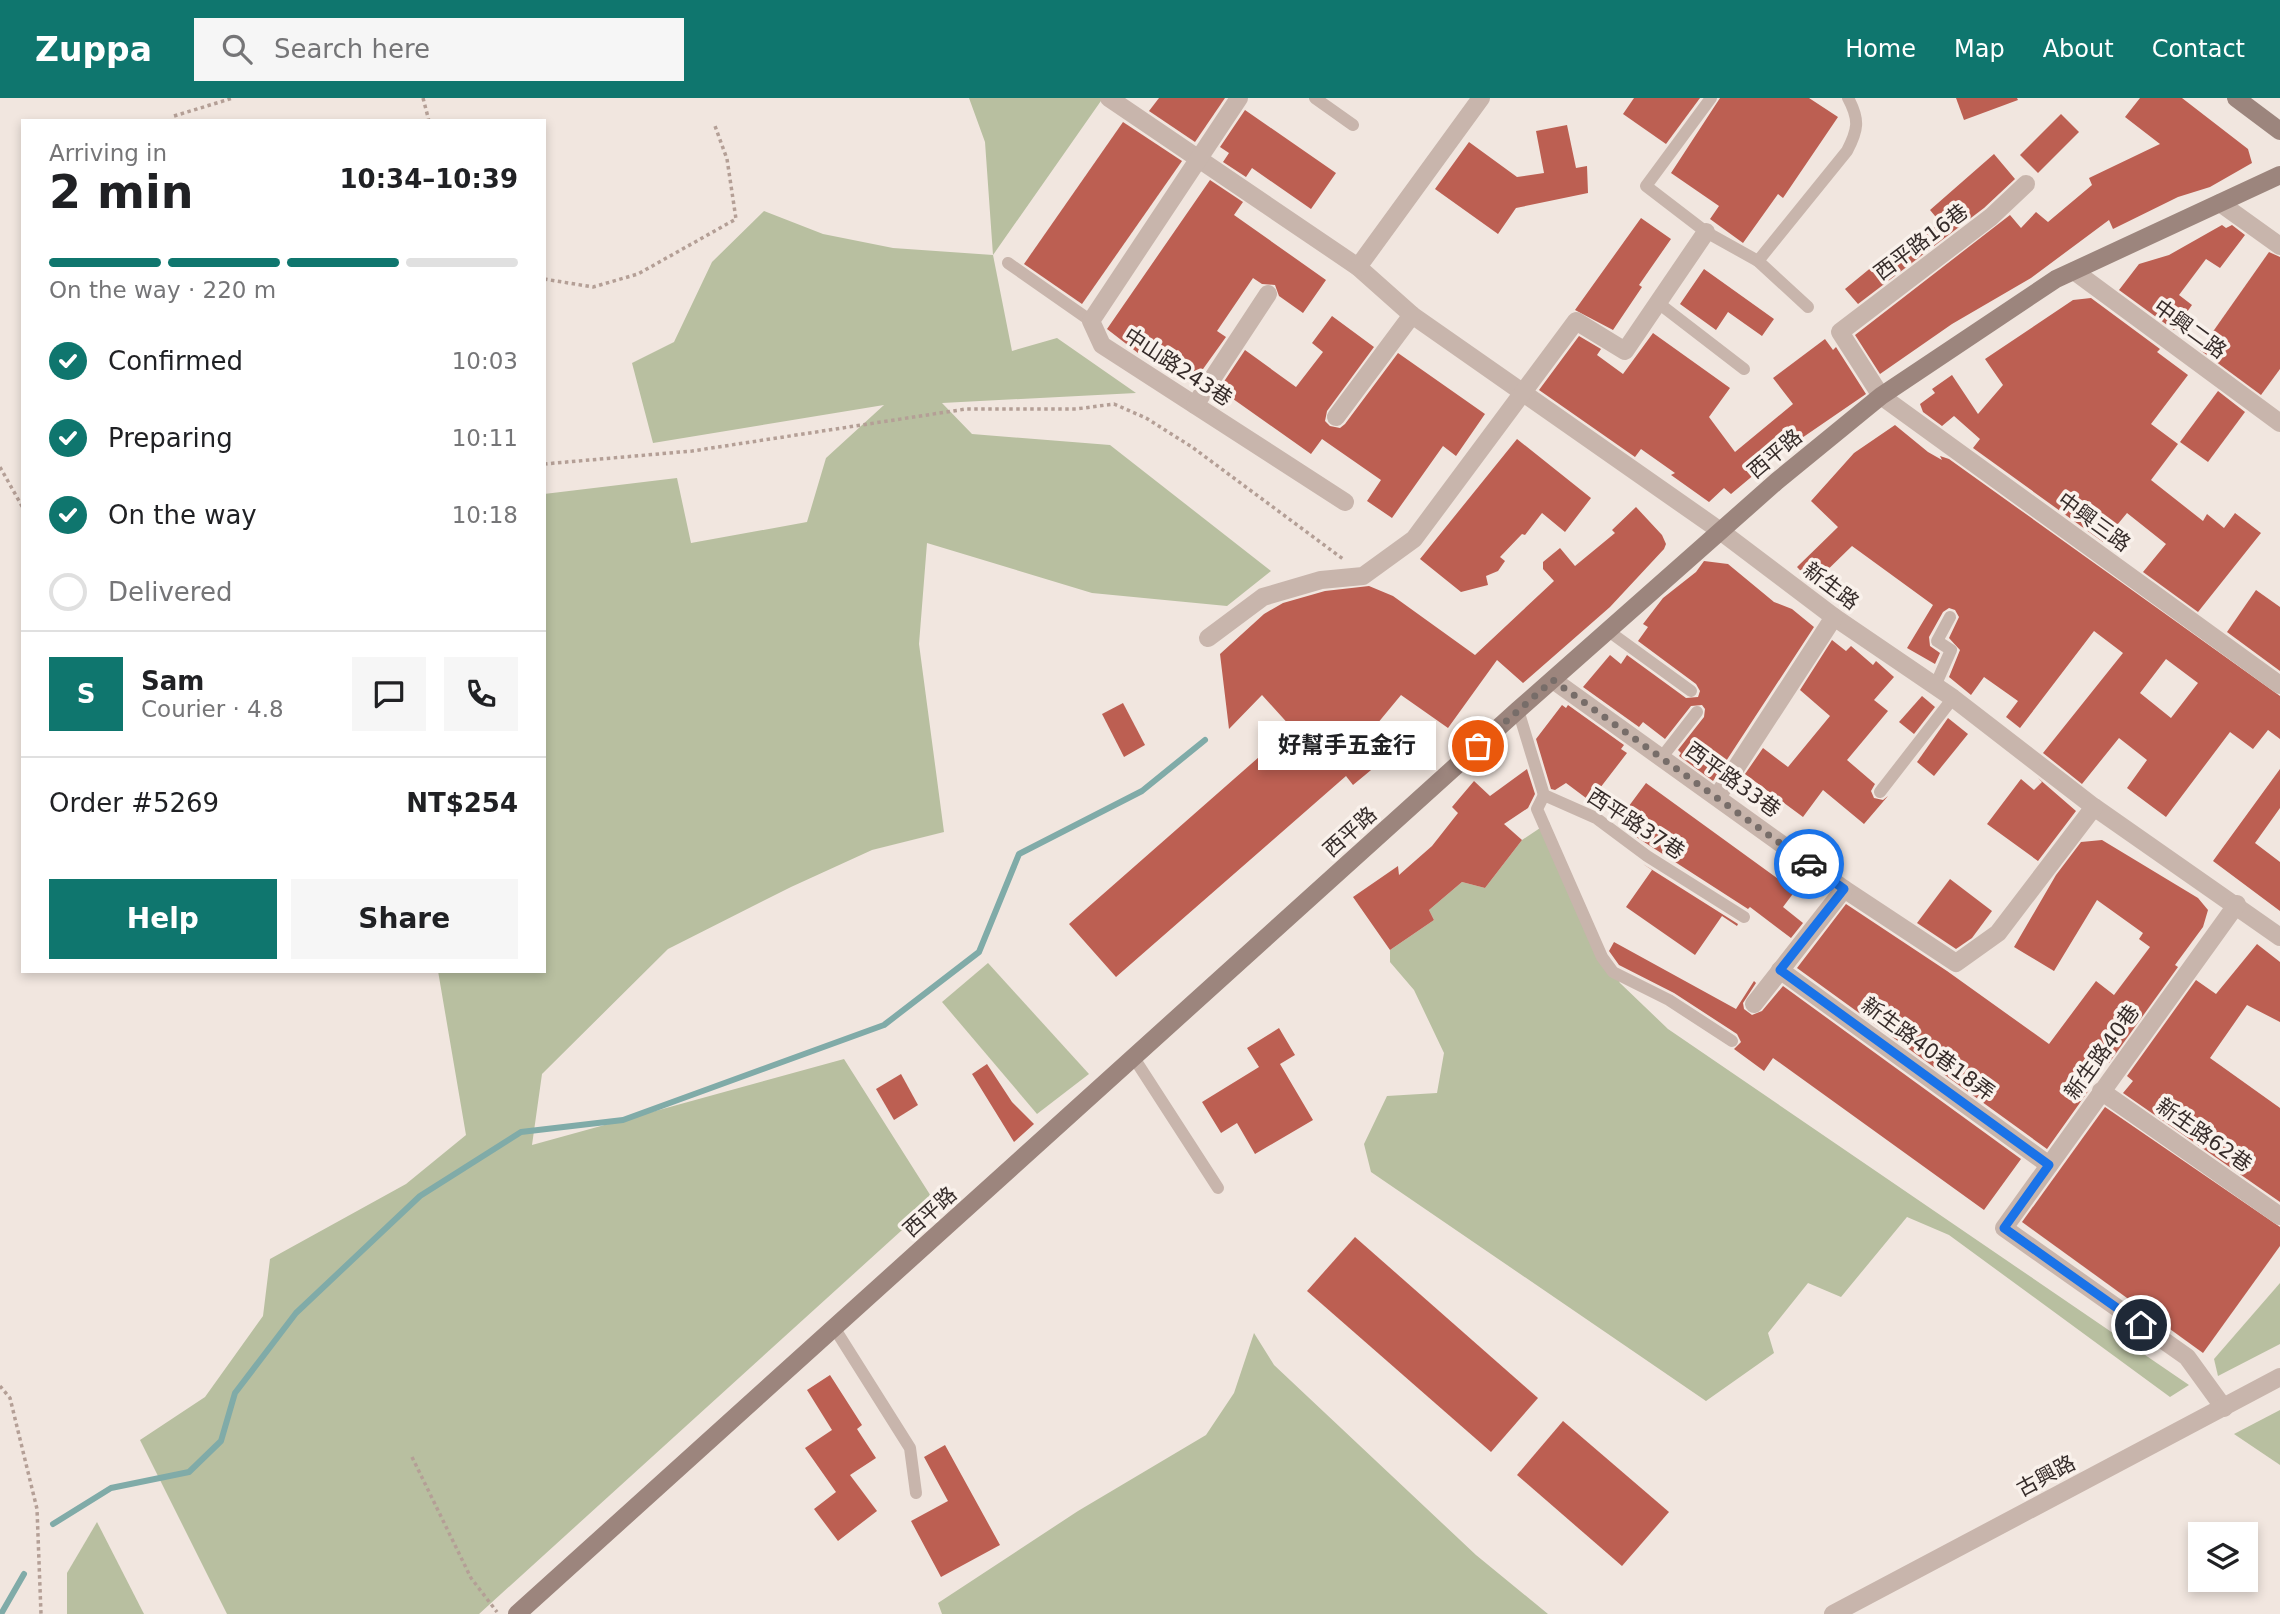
<!DOCTYPE html>
<meta charset="utf-8">
<style>
body{margin:0;font-family:"DejaVu Sans","Noto Sans TC",sans-serif;background:#f6f6f6;color:#202124;height:100vh;display:flex;flex-direction:column;font-size:26px;white-space:nowrap}
*{box-sizing:border-box;margin:0}
p{font-size:23px;color:#757577}
.icon{flex:none;width:38px;height:38px;fill:none;stroke:currentColor;stroke-width:2;stroke-linecap:round;stroke-linejoin:round}
.map{position:relative;flex:1;overflow:hidden}
.side{position:absolute;left:21px;top:21px;width:525px;height:854px;display:flex;flex-direction:column;background:#fff;border-radius:0px;box-shadow:0 4px 10px #0003}
.side>*{flex:none}
.controls{position:absolute;left:2188px;top:1424px;display:grid;gap:14px}
.controls a{display:grid;place-items:center;width:70px;height:70px;border-radius:0px;background:#fff;box-shadow:0 4px 10px #0003;font-size:35px}
.pin{position:absolute;display:grid;place-items:center;width:60px;height:60px;color:#fff;margin:-30px;border:4px solid #fff;border-radius:50%;box-shadow:0 2px 7px #0007}
.courier{position:absolute;display:grid;place-items:center;width:70px;height:70px;margin:-35px;border:5px solid #1a73e8;border-radius:50%;background:#fff;color:#222;box-shadow:0 2px 9px #0007}
.bubble{position:absolute;height:49px;border-radius:0px;background:#fff;box-shadow:0 4px 10px #0003;font-size:23px;font-weight:700;line-height:49px;text-align:center}
.headline em{font-style:normal;font-weight:700}
.headline div{display:flex;flex-direction:column-reverse}
.headline{display:flex;align-items:center;justify-content:space-between;height:119px;padding:0 28px}
h1{font-size:46px;font-weight:700;line-height:52px}
.bar{display:grid;grid-template-columns:repeat(4,1fr);gap:10px 7px;align-content:center;height:84px;padding:0 28px}
.bar i{height:9px;border-radius:5px;background:#e0e0e0}
.bar .active{background:#0f766e}
.bar p{grid-column:span 4}
.line{display:flex;align-items:center;gap:18px;padding:0 28px;border-top:2px solid #e0e0e0}
.line div{flex:1}
.round{display:grid;place-items:center;flex:none;width:74px;height:74px;border-radius:0px;background:#f6f6f6}
ol{padding:0 28px;list-style:none}
li{display:flex;align-items:center;gap:21px;height:77px}
li p{margin-inline-start:auto}
li .icon{padding:7px;border-radius:50%;background:#0f766e;color:#fff;stroke-width:4}
li:last-child{color:#757577}
li i{width:38px;height:38px;border:4px solid #e0e0e0;border-radius:50%}
.primary-button{display:flex;gap:14px;margin-top:auto;padding:14px 28px}
.primary-button a{flex:1;height:80px;border-radius:0px;background:#0f766e;color:#fff;font-size:28px;font-weight:700;line-height:80px;text-align:center}
.primary-button a+a{background:#f6f6f6;color:#202124}
header{display:flex;align-items:center;gap:42px;box-sizing:border-box;height:98px;padding:0 35px;background:#0f766e;color:#fff}
header strong{font-size:33px}
nav{display:flex;gap:38px;margin-inline-start:auto;font-size:24px}
.search{width:490px;height:63px;background:#f6f6f6;display:flex;align-items:center;gap:18px;box-sizing:border-box;padding:0 24px;border-radius:0px;color:#757577;font-size:26px}
.map>svg:first-child{display:block}
</style>
<header>
<strong>Zuppa</strong>
<div class="search"><svg class="icon" aria-label="search" viewBox="0 0 24 24"><circle cx="10" cy="10" r="6"/><path d="M15 15l6 6"/></svg>Search here</div>
<nav><a>Home</a><a>Map</a><a>About</a><a>Contact</a></nav>
</header>
<div class="map">
<svg width="2280" height="1516" viewBox="0 0 2280 1516">
<rect width="100%" height="100%" fill="#f1e6df"/>
<g fill="#b8bfa0">
<polygon points="969,0 1103,0 993,157 1012,253 1057,240 1136,295 942,305 972,336 1110,347 1271,473 1227,508 1092,495 927,445 919,546 944,734 872,752 791,789 668,851 542,976 532,1047 844,961 934,1103 479,1516 227,1516 140,1342 205,1299 263,1218 270,1161 406,1086 466,1037 438,873 544,873 544,396 677,380 691,445 807,424 826,360 884,307 653,345 632,265 674,244 712,164 764,113 823,136 893,150 993,157 985,44"/>
<polygon points="1549,724 1587,832 1620,885 1668,931 2189,1287 2170,1299 1949,1137 1907,1119 1841,1199 1808,1185 1768,1235 1774,1255 1706,1303 1371,1074 1364,1046 1387,998 1437,995 1444,955 1414,892 1390,864 1390,852 1434,822 1429,812 1462,784 1485,790 1522,742"/>
<polygon points="988,865 1089,976 1037,1016 942,904"/>
<polygon points="2280,1185 2280,1246 2218,1278 2214,1261"/>
<polygon points="1254,1235 1274,1267 1476,1457 1548,1516 942,1516 938,1505 1078,1413 1206,1337 1234,1295"/>
<polygon points="2280,1312 2280,1367 2234,1336"/>
<polygon points="97,1424 144,1516 67,1516 67,1475"/>
</g>
<g fill="none" stroke-linecap="round" stroke-linejoin="round">
<g stroke="#80aba8" stroke-width="6">
<polyline points="53,1426 111,1390 189,1374 221,1343 235,1295 296,1215 420,1098 521,1034 623,1022 884,927 979,854 1019,756 1142,693 1205,642"/>
<polyline points="1,1516 24,1476"/>
</g>
</g>
<g fill="#bc5f52" fill-rule="evenodd">
<polygon points="1159,0 1225,0 1195,44 1149,13"/>
<polygon points="1634,0 1700,0 1666,46 1623,16"/>
<polygon points="1720,0 1809,0 1838,19 1783,100 1778,96 1743,145 1710,121 1719,108 1671,75"/>
<polygon points="1956,0 2017,0 2018,2 1964,22"/>
<polygon points="2140,0 2182,0 2248,51 2252,65 2210,89 2178,99 2113,131 2109,122 2031,180 1952,226 1880,276 1855,237 2010,117 2021,130 2036,114 2048,124 2092,87 2089,80 2160,46 2125,19"/>
<polygon points="1245,12 1336,75 1311,111 1252,70 1246,79 1223,64 1229,55 1220,49"/>
<polygon points="2061,16 2079,34 2038,75 2020,57"/>
<polygon points="1123,24 1182,63 1082,206 1024,166"/>
<polygon points="1567,27 1576,70 1587,68 1588,95 1516,110 1498,136 1435,91 1469,44 1517,79 1544,75 1536,33"/>
<polygon points="1994,56 2015,81 1984,110 1858,206 1845,191 1901,145 1906,153 1940,124 1930,112"/>
<polygon points="1210,82 1243,104 1234,117 1326,182 1303,215 1279,198 1275,187 1262,186 1253,180 1217,233 1226,239 1198,278 1146,244 1138,255 1107,231"/>
<polygon points="1641,120 1671,141 1639,187 1642,189 1613,232 1575,212"/>
<polygon points="2222,127 2226,130 2232,127 2245,137 2220,170 2206,161 2179,197 2192,207 2174,232 2119,192 2139,166 2169,157"/>
<polygon points="2269,154 2280,159 2280,271 2261,297 2200,252"/>
<polygon points="1704,171 1774,221 1762,238 1728,214 1716,232 1680,206"/>
<polygon points="2091,200 2160,251 2157,254 2188,277 2151,326 2178,346 2151,382 2203,423 2207,416 2224,430 2235,415 2261,435 2198,514 2143,474 2166,446 2127,415 2103,444 1973,350 1980,341 1954,318 1942,328 1923,314 1920,306 1935,295 1932,291 1952,277 1978,316 2003,287 1985,261 2073,202"/>
<polygon points="1332,218 1374,249 1327,313 1325,323 1330,328 1340,330 1345,326 1398,255 1485,316 1456,358 1443,348 1392,420 1367,403 1381,382 1322,341 1311,356 1219,291 1245,252 1296,289 1323,254 1312,245"/>
<polygon points="1653,235 1730,290 1709,319 1735,354 1793,306 1773,280 1825,241 1833,252 1836,249 1866,296 1780,355 1731,396 1724,390 1709,404 1671,377 1675,375 1641,351 1635,359 1539,292 1579,238 1601,251 1597,257 1623,276"/>
<polygon points="2218,293 2245,314 2208,364 2180,344"/>
<path d="M1895,327L1928,354L1942,362L1940,358L1949,361L2280,598V641L2268,632L2253,651L2230,634L2166,719L2127,690L2147,662L2119,640L2082,686L2043,655L2123,555L2094,533L2020,630L2006,619L2018,603L1984,579L1971,597L1949,579L1960,552L1949,540L1959,519L1955,512L1949,510L1943,514L1929,539L1930,548L1940,555L1935,566L1907,550L1933,507L1852,448L1813,486L1797,469L1838,429L1811,403L1854,355ZM2166,561L2198,585L2171,620L2140,595Z"/>
<polygon points="1517,341 1591,400 1565,434 1542,415 1525,437 1522,436 1500,459 1505,463 1498,473 1486,478 1488,487 1461,494 1420,461"/>
<polygon points="1636,409 1662,437 1666,446 1664,451 1610,509 1523,585 1497,562 1448,630 1401,597 1377,626 1400,648 1353,687 1346,678 1116,879 1069,826 1292,630 1262,597 1229,631 1220,556 1264,516 1283,505 1325,493 1369,488 1393,498 1475,557 1554,483 1543,471 1543,464 1560,450 1575,468 1615,435 1612,432"/>
<polygon points="1704,463 1728,466 1774,504 1792,511 1814,529 1713,683 1679,658 1681,655 1678,652 1704,619 1705,611 1702,607 1691,608 1665,641 1643,624 1639,629 1583,589 1610,557 1621,566 1627,557 1686,600 1698,599 1700,593 1696,586 1638,543 1648,529 1643,526 1663,500 1696,474"/>
<polygon points="2256,492 2280,509 2280,573 2227,534"/>
<polygon points="1832,542 1846,553 1851,548 1873,567 1876,563 1894,579 1874,602 1888,613 1847,662 1875,686 1871,693 1874,700 1883,702 1888,698 1864,726 1823,692 1803,719 1745,676 1763,650 1788,669 1830,618 1800,592"/>
<polygon points="1922,598 1935,609 1914,636 1899,624"/>
<polygon points="1123,605 1145,647 1124,659 1102,616"/>
<polygon points="1562,607 1566,610 1568,607 1624,647 1621,651 1627,655 1590,703 1566,685 1555,692 1551,691 1536,641"/>
<polygon points="1948,620 1968,636 1934,678 1917,664"/>
<polygon points="1527,671 1535,696 1528,710 1504,726 1522,742 1485,790 1462,784 1429,812 1434,822 1390,852 1353,799 1398,768 1399,777 1432,748 1458,715 1452,709 1474,683 1490,698"/>
<polygon points="2280,671 2280,710 2255,745 2280,764 2280,813 2213,763"/>
<polygon points="2038,680 2076,713 2038,763 1987,726 2021,681 2034,692 2042,684"/>
<polygon points="1646,685 1795,793 1783,809 1803,825 1791,840 1750,809 1748,811 1627,733 1634,724 1623,716"/>
<polygon points="2102,742 2198,800 2208,812 2203,829 2175,867 2178,869 2109,965 2105,962 2086,990 2089,992 2047,1051 1797,870 1846,806 1947,873 2049,946 2096,883 2114,897 2150,849 2139,841 2143,835 2097,802 2054,873 2014,849 2056,777 2081,744"/>
<polygon points="1643,766 1738,826 1737,828 1722,818 1695,857 1626,809 1652,772"/>
<polygon points="1950,781 1992,813 1972,840 1956,851 1917,825"/>
<polygon points="1614,844 1736,911 1754,883 1756,885 1743,905 1744,911 1752,917 1762,913 1783,888 2021,1061 1984,1112 1773,960 1764,973 1734,951 1741,944 1737,936 1674,895 1619,867 1609,853"/>
<polygon points="2257,846 2280,864 2280,924 2247,907 2210,960 2280,1010 2280,1104 2123,995 2133,983 2127,978 2196,882 2216,896"/>
<polygon points="1279,930 1295,957 1280,966 1313,1022 1255,1056 1237,1025 1221,1035 1202,1004 1259,969 1247,950"/>
<polygon points="987,966 1012,1004 1034,1026 1014,1044 972,976"/>
<polygon points="901,976 918,1007 894,1022 876,991"/>
<polygon points="2105,1009 2280,1129 2280,1148 2203,1255 2022,1124"/>
<polygon points="1355,1139 1538,1300 1491,1354 1307,1193"/>
<polygon points="830,1277 862,1327 857,1331 876,1360 850,1377 877,1413 838,1443 814,1411 836,1394 805,1350 832,1332 807,1292"/>
<polygon points="1563,1323 1669,1414 1622,1468 1517,1377"/>
<polygon points="945,1347 1000,1447 941,1479 911,1423 948,1403 924,1359"/>
</g>
<g fill="none" stroke-linecap="round" stroke-linejoin="round">
<g stroke="#b49f96" stroke-width="3.5" stroke-dasharray="3.5 3.5" stroke-linecap="butt">
<polyline points="423,0 429,23"/>
<polyline points="174,18 233,0"/>
<polyline points="544,181 593,189 638,176 736,121 727,61 715,28"/>
<polyline points="544,366 692,353 966,311 1076,311 1114,306 1146,320 1192,349 1343,461"/>
<polyline points="0,369 23,410"/>
<polyline points="0,1288 10,1300 37,1411 41,1516"/>
<polyline points="412,1359 471,1480 497,1514"/>
</g>
<g stroke="#c8b5ac" stroke-width="12">
<polyline points="1315,0 1353,27"/>
<polyline points="1711,0 1646,88 1706,134 1758,163 1808,209"/>
<path d="M1758,163L1847,53C1858,32 1860,22 1848,0"/>
<polyline points="1008,165 1091,223"/>
<polyline points="1657,204 1744,271"/>
<polyline points="1607,532 1691,593"/>
<polyline points="1935,588 1951,552 1937,543 1950,519"/>
<polyline points="1518,612 1544,697 1596,720 1647,758 1744,819"/>
<polyline points="1662,659 1697,614"/>
<polyline points="1880,694 1953,600"/>
<polyline points="1544,697 1537,711 1602,859 1613,874 1669,902 1732,943"/>
<polyline points="1134,960 1218,1090"/>
<polyline points="835,1231 910,1350 916,1395"/>
</g>
<g stroke="#c8b5ac" stroke-width="18">
<polyline points="1109,0 1358,169 1412,217 1719,432 1834,519 1953,600 2094,709 2280,839"/>
<polyline points="1239,0 1091,223 1102,247 1345,404"/>
<polyline points="2026,86 1991,119 1840,234 1881,298 2280,587"/>
<polyline points="2220,105 2280,148"/>
<polyline points="1358,169 1481,0"/>
<polyline points="2074,173 2280,325"/>
<polyline points="1195,307 1268,196"/>
<polyline points="1336,319 1412,217"/>
<polyline points="1208,540 1263,499 1321,482 1363,478 1414,441 1576,223 1625,253 1706,134"/>
<polyline points="1553,582 1844,791 1956,865 1998,835 2094,709"/>
<polyline points="1717,699 1834,519"/>
<polyline points="1780,872 2049,1067"/>
<polyline points="1754,906 1844,791"/>
<polyline points="2101,993 2280,1118"/>
<polyline points="2224,1310 2187,1259 2004,1130 2237,806"/>
<polyline points="1833,1516 2280,1279"/>
</g>
<g stroke="#9c857d" stroke-width="18">
<polyline points="2236,0 2280,33"/>
<polyline points="517,1516 1518,612 1777,383 1881,298 2056,181 2280,77"/>
</g>
</g>
<g fill="none" stroke-linecap="round" stroke-linejoin="round">
<polyline stroke="#776d69" stroke-width="7" stroke-dasharray="0 12.6" points="1478,648 1553,582 1809,766"/>
<polyline stroke="#1a73e8" stroke-width="9" points="1809,766 1844,791 1780,872 2049,1067 2004,1130 2141,1227"/>
</g>
<g text-anchor="middle" dominant-baseline="central" stroke-width="7" stroke-linejoin="round" paint-order="stroke">
<g font-size="21" fill="#362c2a" stroke="#f9f1eb">
<text transform="translate(1921 144) rotate(-37)">西平路16巷</text>
<text transform="translate(2190 231) rotate(36)">中興二路</text>
<text transform="translate(1178 269) rotate(33)">中山路243巷</text>
<text transform="translate(1775 356) rotate(-40)">西平路</text>
<text transform="translate(2094 424) rotate(36)">中興三路</text>
<text transform="translate(1831 488) rotate(37)">新生路</text>
<text transform="translate(1733 682) rotate(36)">西平路33巷</text>
<text transform="translate(1636 726) rotate(33)">西平路37巷</text>
<text transform="translate(1350 734) rotate(-42)">西平路</text>
<text transform="translate(1928 951) rotate(36)">新生路40巷18弄</text>
<text transform="translate(2102 954) rotate(-54)">新生路40巷</text>
<text transform="translate(2204 1037) rotate(35)">新生路62巷</text>
<text transform="translate(930 1114) rotate(-42)">西平路</text>
<text transform="translate(2046 1378) rotate(-28)">古興路</text>
</g>
</g>
</svg>
<div class="controls">
<a><svg class="icon" aria-label="layers" viewBox="0 0 24 24"><path d="M12 4l9 5-9 5-9-5zM3 14l9 5 9-5"/></svg></a>
</div>
<div class="pin" style="left:1478px;top:648px;background:#ea580c"><svg class="icon" aria-label="bag" viewBox="0 0 24 24"><path d="M5 8h14l-1 12H6zM9 8a3 3 0 0 1 6 0"/></svg></div>
<div class="pin" style="left:2141px;top:1227px;background:#1f2937"><svg class="icon" aria-label="home" viewBox="0 0 24 24"><path d="M3 11l9-7 9 7M6 9v11h12V9"/></svg></div>
<div class="courier" style="left:1809px;top:766px"><svg class="icon" aria-label="car" viewBox="0 0 24 24"><path d="M5 17H2v-5l4-1 3-4h7l3 4 3 1v5h-3M9 17h6M6 11h13"/><circle cx="7" cy="17" r="2"/><circle cx="17" cy="17" r="2"/></svg></div>
<div class="bubble" style="left:1258px;top:623px;width:178px">好幫手五金行</div>
<section class="side">
<div class="headline"><div><h1>2 min</h1><p>Arriving in</p></div><em>10:34–10:39</em></div>
<div class="bar"><i class="active"></i><i class="active"></i><i class="active"></i><i></i><p>On the way · 220 m</p></div>
<ol>
<li><svg class="icon" aria-label="check" viewBox="0 0 24 24"><path d="M5 12l5 5 9-10"/></svg>Confirmed<p>10:03</p></li>
<li><svg class="icon" aria-label="check" viewBox="0 0 24 24"><path d="M5 12l5 5 9-10"/></svg>Preparing<p>10:11</p></li>
<li><svg class="icon" aria-label="check" viewBox="0 0 24 24"><path d="M5 12l5 5 9-10"/></svg>On the way<p>10:18</p></li>
<li><i></i>Delivered</li>
</ol>
<div class="line" style="height:126px"><b class="round" style="background:#0f766e;color:#fff">S</b><div><b>Sam</b><p>Courier · 4.8</p></div><a class="round"><svg class="icon" aria-label="chat" viewBox="0 0 24 24"><path d="M4 5h16v11H9l-5 4z"/></svg></a><a class="round"><svg class="icon" aria-label="phone" viewBox="0 0 24 24"><path d="M5 4h4l2 5-3 2q2 4 5 5l2-3 5 2v4C11 20 4 13 5 4z"/></svg></a></div>
<div class="line" style="height:91px"><div>Order #5269</div><b>NT$254</b></div>
<div class="primary-button"><a>Help</a><a>Share</a></div>
</section>
</div>
